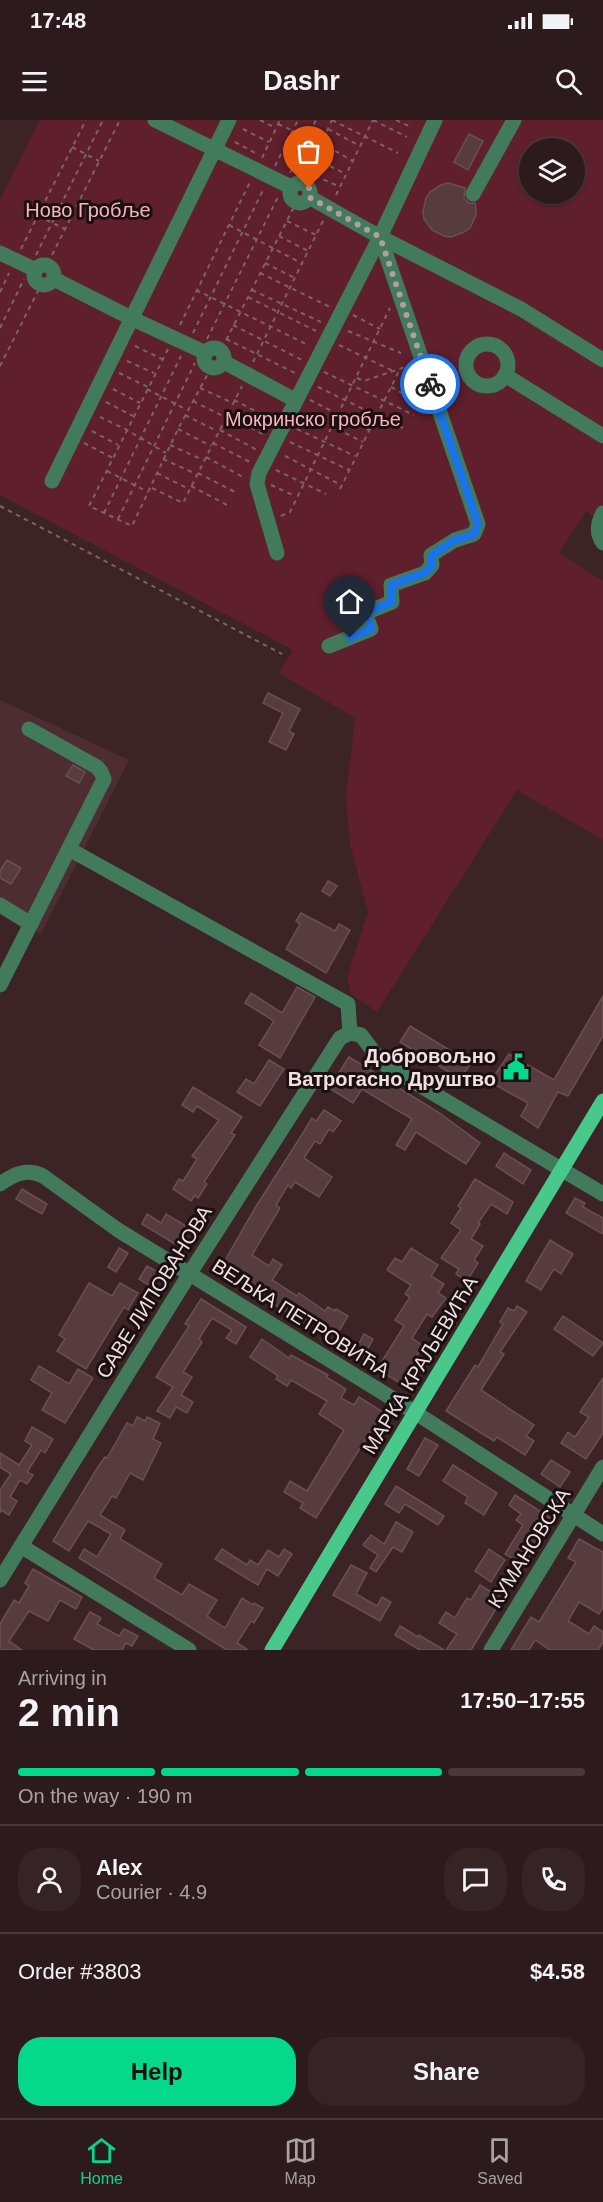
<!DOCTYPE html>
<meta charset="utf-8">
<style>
body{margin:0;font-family:Arial,sans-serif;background:#352325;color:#f1f3f6;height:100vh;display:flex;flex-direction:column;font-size:22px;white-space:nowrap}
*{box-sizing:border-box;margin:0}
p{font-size:20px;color:#a7a1a3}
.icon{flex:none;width:33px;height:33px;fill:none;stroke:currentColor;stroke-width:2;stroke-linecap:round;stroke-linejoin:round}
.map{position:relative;height:1530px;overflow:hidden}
.details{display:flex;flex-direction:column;background:#2d1a1c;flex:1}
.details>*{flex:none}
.tools{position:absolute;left:519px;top:18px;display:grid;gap:12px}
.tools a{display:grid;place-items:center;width:66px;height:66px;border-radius:50%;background:#2d1a1c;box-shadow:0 2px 4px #0004,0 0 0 2px #48383b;font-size:30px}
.pin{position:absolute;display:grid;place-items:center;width:51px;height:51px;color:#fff;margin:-62px -26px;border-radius:50% 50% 50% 0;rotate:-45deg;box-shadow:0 0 6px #0007}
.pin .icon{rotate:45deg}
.courier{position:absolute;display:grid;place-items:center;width:60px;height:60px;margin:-30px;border:4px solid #1a73e8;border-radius:50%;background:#fff;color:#222;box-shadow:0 2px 8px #0007}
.summary em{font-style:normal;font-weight:600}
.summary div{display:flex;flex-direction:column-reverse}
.summary{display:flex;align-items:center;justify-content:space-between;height:102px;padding:0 18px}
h1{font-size:39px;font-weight:600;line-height:45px}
.bar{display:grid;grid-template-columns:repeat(4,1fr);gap:9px 6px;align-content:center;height:72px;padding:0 18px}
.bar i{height:8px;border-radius:4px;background:#48383b}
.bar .selected{background:#04d98b}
.bar p{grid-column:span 4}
.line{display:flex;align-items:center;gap:15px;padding:0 18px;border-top:2px solid #48383b}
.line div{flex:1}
.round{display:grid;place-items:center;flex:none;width:63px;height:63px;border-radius:24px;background:#352325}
.cta{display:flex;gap:12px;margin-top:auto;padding:12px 18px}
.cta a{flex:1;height:69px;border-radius:24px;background:#04d98b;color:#111;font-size:24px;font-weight:600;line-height:69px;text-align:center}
.cta a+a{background:#352325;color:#f1f3f6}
.status{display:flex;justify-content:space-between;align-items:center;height:42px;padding:0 30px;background:#2d1a1c;direction:ltr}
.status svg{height:16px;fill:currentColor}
header{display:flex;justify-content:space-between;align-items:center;height:78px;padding:0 18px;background:#2d1a1c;font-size:27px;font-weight:600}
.tab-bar{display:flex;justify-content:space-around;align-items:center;height:84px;border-top:2px solid #48383b;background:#2d1a1c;font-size:16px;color:#a7a1a3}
.tab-bar a{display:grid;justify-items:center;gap:3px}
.tab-bar .selected{color:#04d98b}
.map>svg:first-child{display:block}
</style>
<div class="status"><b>17:48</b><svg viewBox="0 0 49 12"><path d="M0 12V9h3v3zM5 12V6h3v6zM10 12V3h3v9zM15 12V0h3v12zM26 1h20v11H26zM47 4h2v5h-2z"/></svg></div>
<header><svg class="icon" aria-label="menu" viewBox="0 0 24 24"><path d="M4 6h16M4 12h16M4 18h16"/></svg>Dashr<svg class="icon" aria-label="search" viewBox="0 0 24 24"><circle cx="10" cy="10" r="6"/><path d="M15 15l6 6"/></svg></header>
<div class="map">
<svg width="603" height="1530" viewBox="0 0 603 1530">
<rect width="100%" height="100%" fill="#3c2326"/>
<polygon fill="#4d2d32" points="0,580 129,640 41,814 0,790"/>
<path fill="#5f1f2d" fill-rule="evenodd" d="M40,0H603V402L586,391L559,433L603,461V720L517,670L377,892L351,874L347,858L368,792L350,724L346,677L355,598L279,553L293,530L0,375V79ZM530,28H574V74H530Z"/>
<g fill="#563b3f" stroke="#6b4f52" stroke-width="1.5">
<polygon points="469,14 483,21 468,50 454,42"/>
<polygon points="448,63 465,68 464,78 469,83 475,83 476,89 476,95 470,108 464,112 451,117 444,116 432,110 424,99 423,92 426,78 430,72 441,65"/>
<polygon points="268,573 300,589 289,611 294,614 286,630 269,622 283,593 263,583"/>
<polygon points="73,645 85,652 79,663 66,656"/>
<polygon points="7,740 21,748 11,764 0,758 0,751"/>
<polygon points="328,761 337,766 330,776 322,771"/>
<polygon points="301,793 335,811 339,804 350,810 326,853 286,829 300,804 296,801"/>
<polygon points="297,867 315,877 280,938 259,925 274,901 245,883 251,873 282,893"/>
<polygon points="603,876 603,916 568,976 558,972 538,1008 521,996 528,983 490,962 509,934 554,960"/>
<polygon points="410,906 471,943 460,959 400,922"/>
<polygon points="349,937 438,992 480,1023 466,1044 416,1012 405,1030 396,1025 412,999 362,969 353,983 329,968"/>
<polygon points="269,940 284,949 260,986 237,972 246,959 254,964"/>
<polygon points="193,967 242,997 231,1013 235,1015 204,1062 207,1064 198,1078 195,1075 191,1081 173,1069 179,1059 183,1061 197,1039 192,1036 219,1000 197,986 193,992 182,985"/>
<polygon points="324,990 341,1001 333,1012 329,1009 320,1024 315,1021 304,1038 332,1057 319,1077 295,1062 291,1068 288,1065 276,1085 280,1088 252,1135 269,1146 273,1139 282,1145 272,1160 297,1176 299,1173 325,1191 328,1187 335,1191 336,1189 348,1196 336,1216 306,1198 303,1203 220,1149 255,1088 303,1013 312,998 316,1001"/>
<polygon points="504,1033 531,1050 523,1064 496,1046"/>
<polygon points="475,1059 513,1082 507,1094 491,1084 478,1103 480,1104 471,1119 483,1126 474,1140 478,1143 467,1161 456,1154 459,1149 441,1138 461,1110 451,1103 461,1088 458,1086"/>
<polygon points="22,1069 47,1084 42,1094 16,1079"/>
<polygon points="575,1078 585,1083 583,1087 603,1098 603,1114 566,1093"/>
<polygon points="147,1094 161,1103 166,1094 186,1106 175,1124 142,1104"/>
<polygon points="550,1120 573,1134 561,1154 554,1149 541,1170 526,1161"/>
<polygon points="119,1128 128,1133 116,1152 108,1147"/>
<polygon points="411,1128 438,1145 431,1156 444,1164 438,1173 446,1178 432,1197 427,1194 412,1218 423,1226 400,1263 377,1249 404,1206 395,1200 410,1177 405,1174 411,1165 387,1150 395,1138 402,1142"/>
<polygon points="147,1146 158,1152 150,1166 139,1159"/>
<polygon points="89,1163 112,1176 120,1163 138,1173 128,1190 124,1187 86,1249 57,1231 65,1219 59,1215"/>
<polygon points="201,1179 246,1207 236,1224 226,1218 232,1210 212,1198 199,1219 202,1222 183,1252 192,1257 181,1275 193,1282 187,1293 176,1287 170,1298 157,1291 173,1267 156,1257 189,1206 185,1204"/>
<polygon points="517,1186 527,1192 500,1232 504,1234 481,1270 534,1305 526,1316 534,1321 525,1335 497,1317 494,1321 446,1291 475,1245 478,1247 503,1204 500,1202 508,1188 514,1191"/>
<polygon points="563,1196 603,1223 593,1236 554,1209"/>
<polygon points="364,1214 373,1219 363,1238 354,1233"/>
<polygon points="262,1219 289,1238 291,1235 328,1255 326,1257 346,1269 341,1278 354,1285 359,1277 383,1292 316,1398 300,1388 303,1383 284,1372 290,1361 307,1371 344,1310 319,1294 327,1281 291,1260 287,1266 276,1259 278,1256 250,1237"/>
<polygon points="39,1246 69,1264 78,1249 93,1258 65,1303 42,1290 52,1273 31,1260"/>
<polygon points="603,1258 603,1313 586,1339 561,1323 568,1312 575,1317 589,1297 580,1292"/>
<polygon points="137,1297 145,1301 147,1297 160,1303 153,1319 161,1323 143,1360 130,1353 116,1378 112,1376 100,1395 125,1410 120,1419 162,1444 154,1458 182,1475 189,1464 217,1480 207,1496 225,1508 242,1478 253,1485 254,1483 263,1488 254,1503 251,1501 237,1523 248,1530 227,1530 79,1438 84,1429 97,1437 111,1414 88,1401 69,1431 53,1421 98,1347 105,1337 107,1338 127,1303 133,1306"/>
<polygon points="32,1307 53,1319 45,1333 41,1330 27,1352 33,1355 27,1364 20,1360 10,1377 17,1381 9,1395 1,1390 0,1393 0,1370 11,1354 0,1347 0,1333 19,1345 32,1325 25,1321"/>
<polygon points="425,1318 438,1325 419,1356 407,1349"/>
<polygon points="551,1340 570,1352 560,1367 541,1354"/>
<polygon points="453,1345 497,1373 484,1395 465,1383 468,1377 443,1361"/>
<polygon points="396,1366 444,1396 438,1405 405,1384 399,1393 385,1384"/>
<polygon points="515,1375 552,1399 524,1445 505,1434 523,1405 516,1400 521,1394 509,1385"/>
<polygon points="396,1402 413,1412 402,1432 393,1427 376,1452 370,1448 378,1435 363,1425 371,1415 384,1424"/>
<polygon points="579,1419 603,1432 603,1487 599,1494 579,1482 568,1501 589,1514 594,1506 603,1512 603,1522 598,1530 550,1530 535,1520 529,1530 511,1530 531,1497 539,1502 576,1442 568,1438"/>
<polygon points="222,1429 247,1445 250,1440 258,1445 268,1430 279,1437 284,1429 292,1434 278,1456 267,1449 258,1465 215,1439"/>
<polygon points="489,1429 505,1440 491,1462 475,1451"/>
<polygon points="351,1445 367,1453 356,1474 377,1486 382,1477 391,1482 380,1501 333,1475"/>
<polygon points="33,1449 82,1477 76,1489 60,1480 48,1501 29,1491 9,1521 22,1530 0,1530 0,1504 14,1480 19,1483 29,1466 25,1463"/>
<polygon points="480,1465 502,1479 471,1530 446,1530 457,1514 439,1503 446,1492 455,1498 467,1478 471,1480"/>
<polygon points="90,1492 101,1498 97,1504 119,1516 124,1509 138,1516 132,1526 126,1523 122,1530 94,1530 74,1519"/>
<polygon points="400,1506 418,1517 419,1515 444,1530 420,1530 395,1515"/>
</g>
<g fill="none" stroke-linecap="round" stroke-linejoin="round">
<g stroke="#7b6467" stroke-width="2" stroke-dasharray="4.5 4.5" stroke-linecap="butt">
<polyline points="260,0 276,8"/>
<polyline points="332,0 398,33"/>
<polyline points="373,0 407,17"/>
<polyline points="396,0 411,7"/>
<polyline points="278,4 321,23 353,41"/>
<polyline points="243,9 269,22"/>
<polyline points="328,9 360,26"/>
<polyline points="235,22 259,35"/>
<polyline points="72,27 99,41"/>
<polyline points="262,38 280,0"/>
<polyline points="314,38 346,54"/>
<polyline points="275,46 298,0"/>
<polyline points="307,52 340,67"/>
<polyline points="290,53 316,0"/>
<polyline points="303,60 332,0"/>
<polyline points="336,75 373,0"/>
<polyline points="38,96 65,109"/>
<polyline points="287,101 316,115"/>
<polyline points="229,105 301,143"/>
<polyline points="279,116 308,131"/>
<polyline points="21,129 86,0"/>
<polyline points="36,135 103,0"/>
<polyline points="48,143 120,0"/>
<polyline points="265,143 295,158"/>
<polyline points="260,153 330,187"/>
<polyline points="196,170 308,225"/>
<polyline points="252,170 321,202"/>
<polyline points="0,172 9,153"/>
<polyline points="248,177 316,211"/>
<polyline points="353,195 380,209"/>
<polyline points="180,205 250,62"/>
<polyline points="233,205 302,240"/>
<polyline points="0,208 24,159"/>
<polyline points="348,211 401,233"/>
<polyline points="193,213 263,70"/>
<polyline points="207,219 278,77"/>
<polyline points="226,219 295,253"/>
<polyline points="339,225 393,251"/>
<polyline points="135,226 162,239"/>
<polyline points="222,228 296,83"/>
<polyline points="168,229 89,386 132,406 178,309 211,248"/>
<polyline points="127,241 154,253"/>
<polyline points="253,242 324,99"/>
<polyline points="0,246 41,165"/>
<polyline points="324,252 414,295"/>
<polyline points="119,253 148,267"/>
<polyline points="357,258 364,261 411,245"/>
<polyline points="318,267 407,310"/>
<polyline points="391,267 420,283"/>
<polyline points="200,268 233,283"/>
<polyline points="113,269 140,283"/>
<polyline points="147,269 187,290"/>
<polyline points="234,280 271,299"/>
<polyline points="310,280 369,310"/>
<polyline points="193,281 225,297"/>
<polyline points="106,282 133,296"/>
<polyline points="305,293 363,322"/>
<polyline points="185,295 217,311"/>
<polyline points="227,295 263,314"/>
<polyline points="100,297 127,310 166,333"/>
<polyline points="178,309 211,326"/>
<polyline points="297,309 355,336"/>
<polyline points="220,310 257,330"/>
<polyline points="92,311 118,325"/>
<polyline points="290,322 349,350"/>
<polyline points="84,323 113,338"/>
<polyline points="213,323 250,342"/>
<polyline points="170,325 203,340"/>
<polyline points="285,336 341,365"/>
<polyline points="206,337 243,357"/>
<polyline points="163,339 196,354"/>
<polyline points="276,350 326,374"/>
<polyline points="107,351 148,372"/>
<polyline points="157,353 189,369"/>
<polyline points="198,353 235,372"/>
<polyline points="271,365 295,376"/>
<polyline points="191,366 229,386"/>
<polyline points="152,368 183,383 242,266"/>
<polyline points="340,369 400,249"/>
<polyline points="0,386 282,534"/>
<polyline points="104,393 181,236"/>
<polyline points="281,396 290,392 390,188"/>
<polyline points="118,399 195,243"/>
</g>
<g stroke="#427a5c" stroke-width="15">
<polyline points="155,0 291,67"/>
<circle cx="300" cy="73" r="10"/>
<polyline points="473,74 514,0"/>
<polyline points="309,77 380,117 521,189 603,240"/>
<polyline points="0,133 36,150"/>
<circle cx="44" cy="155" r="10"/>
<polyline points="54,159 133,199 206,233"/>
<circle cx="487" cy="245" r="21"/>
<circle cx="214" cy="238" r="10"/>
<polyline points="224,242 295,280"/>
<polyline points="505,255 603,316"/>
<polyline points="52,361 229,0"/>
<path d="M603,393C597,404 596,413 603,423"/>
<polyline points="277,433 257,364 259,353 380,117 435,0"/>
<polyline points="329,526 371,509 365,493 392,482 391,465 425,453 432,445 431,435 455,420 474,414 478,404 380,117"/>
<polyline points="69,729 348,884 350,913"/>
<polyline points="0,785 31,804"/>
<polyline points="0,865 104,659 101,652 97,647 29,609"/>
<polyline points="350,913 361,915 382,943 603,1074"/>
<path d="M0,1064C14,1054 27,1048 43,1056L118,1110L416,1293L603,1414"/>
<polyline points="21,1426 189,1530"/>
<polyline points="0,1460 190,1153 340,918 350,913"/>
<polyline points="491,1530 603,1347"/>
</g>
<polyline stroke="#48c88a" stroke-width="15" points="272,1530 603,981"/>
</g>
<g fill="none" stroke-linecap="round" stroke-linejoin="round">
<polyline stroke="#b29da0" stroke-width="6" stroke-dasharray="0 10.8" points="309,68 309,77 380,117 430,264"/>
<polyline stroke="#1a73e8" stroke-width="8" points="350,518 371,509 366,493 392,482 391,465 424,453 432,446 432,435 455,420 474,414 478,404 430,264"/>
</g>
<defs>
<g id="civic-bare" transform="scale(2.07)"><path d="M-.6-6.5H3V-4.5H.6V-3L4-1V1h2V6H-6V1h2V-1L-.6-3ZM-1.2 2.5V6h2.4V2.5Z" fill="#04d98b" stroke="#1b1011" stroke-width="2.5" paint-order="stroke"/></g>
</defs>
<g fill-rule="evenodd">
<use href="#civic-bare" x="516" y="947"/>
</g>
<g text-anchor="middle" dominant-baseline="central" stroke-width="6" stroke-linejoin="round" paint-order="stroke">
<g font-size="20" fill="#fab3bc" stroke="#1b1011">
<text x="88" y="90">Ново Гробље</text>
<text x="313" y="299">Мокринско гробље</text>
</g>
<g font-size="20" font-weight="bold" fill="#f1dfe1" stroke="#1b1011" text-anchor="end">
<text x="496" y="936">Добровољно<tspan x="496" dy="23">Ватрогасно Друштво</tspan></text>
</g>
<g font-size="20" fill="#f1dfe1" stroke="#1b1011">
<text transform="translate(154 1172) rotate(-58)">САВЕ ЛИПОВАНОВА</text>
<text transform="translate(301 1198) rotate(32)">ВЕЉКА ПЕТРОВИЋА</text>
<text transform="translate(420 1245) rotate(-59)">МАРКА КРАЉЕВИЋА</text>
<text transform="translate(529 1428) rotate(-58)">КУМАНОВСКА</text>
</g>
</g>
</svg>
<div class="tools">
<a><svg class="icon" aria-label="layers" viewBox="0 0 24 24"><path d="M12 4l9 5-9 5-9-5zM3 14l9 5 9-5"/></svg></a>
</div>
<div class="pin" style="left:309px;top:68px;background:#ea580c"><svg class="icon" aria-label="bag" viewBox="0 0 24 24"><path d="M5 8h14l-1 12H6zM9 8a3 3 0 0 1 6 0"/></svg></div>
<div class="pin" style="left:350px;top:518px;background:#1f2937"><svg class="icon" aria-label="home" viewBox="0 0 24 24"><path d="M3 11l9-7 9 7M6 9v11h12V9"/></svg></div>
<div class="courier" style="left:430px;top:264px"><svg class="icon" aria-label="bike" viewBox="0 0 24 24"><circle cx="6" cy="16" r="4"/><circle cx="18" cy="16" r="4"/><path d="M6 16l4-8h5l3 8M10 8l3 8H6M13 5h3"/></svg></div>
</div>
<section class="details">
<div class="summary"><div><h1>2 min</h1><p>Arriving in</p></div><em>17:50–17:55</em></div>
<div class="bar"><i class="selected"></i><i class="selected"></i><i class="selected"></i><i></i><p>On the way · 190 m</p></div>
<div class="line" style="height:108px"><a class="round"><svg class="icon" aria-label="person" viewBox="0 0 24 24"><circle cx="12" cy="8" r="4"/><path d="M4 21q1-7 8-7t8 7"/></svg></a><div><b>Alex</b><p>Courier · 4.9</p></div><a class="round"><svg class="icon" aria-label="chat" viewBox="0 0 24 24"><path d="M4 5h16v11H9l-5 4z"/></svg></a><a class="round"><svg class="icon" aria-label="phone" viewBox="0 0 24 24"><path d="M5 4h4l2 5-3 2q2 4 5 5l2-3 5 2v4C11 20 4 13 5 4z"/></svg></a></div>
<div class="line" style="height:78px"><div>Order #3803</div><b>$4.58</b></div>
<div class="cta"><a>Help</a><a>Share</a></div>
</section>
<nav class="tab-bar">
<a class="selected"><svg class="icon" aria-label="home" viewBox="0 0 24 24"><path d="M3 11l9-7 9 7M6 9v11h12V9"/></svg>Home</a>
<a><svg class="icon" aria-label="map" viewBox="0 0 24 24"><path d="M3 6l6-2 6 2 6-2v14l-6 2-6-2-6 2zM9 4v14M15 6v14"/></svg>Map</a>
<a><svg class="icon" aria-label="saved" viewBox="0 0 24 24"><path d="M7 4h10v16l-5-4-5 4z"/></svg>Saved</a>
</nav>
